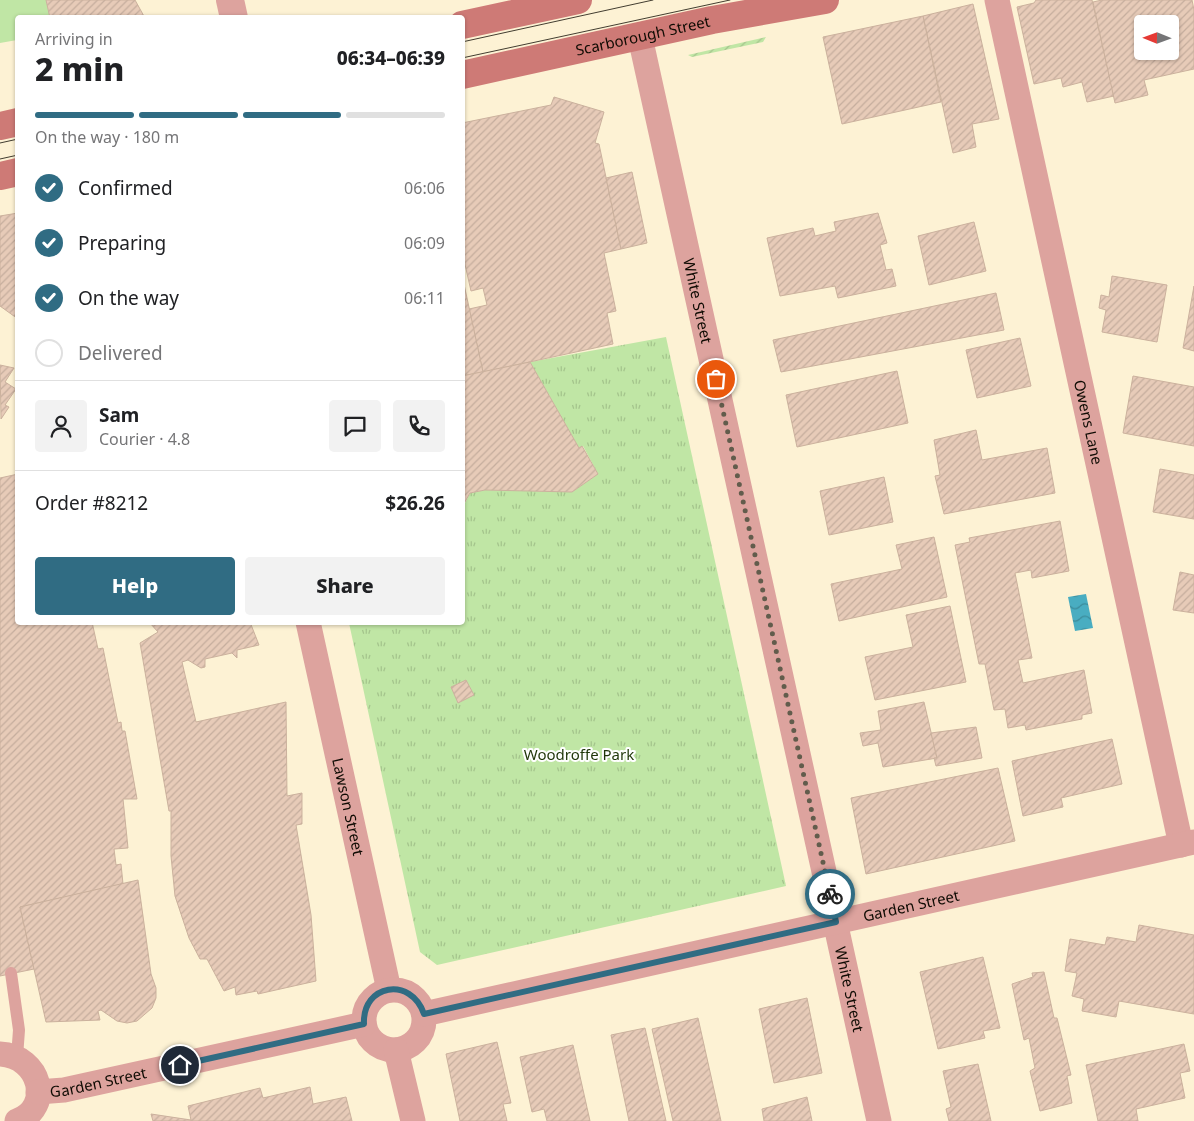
<!DOCTYPE html>
<meta charset="utf-8">
<style>
body{margin:0;font-family:"Noto Sans",sans-serif;background:#f2f2f2;color:#202124;height:100vh;display:flex;flex-direction:column;font-size:19px;white-space:nowrap}
*{box-sizing:border-box;margin:0}
p{font-size:16px;color:#757577}
.icon{flex:none;width:28px;height:28px;fill:none;stroke:currentColor;stroke-width:2;stroke-linecap:round;stroke-linejoin:round}
.map{position:relative;flex:1;overflow:hidden}
.panel{position:absolute;left:15px;top:15px;width:450px;height:610px;display:flex;flex-direction:column;background:#fff;border-radius:5px;box-shadow:0 1px 4px #0004}
.panel>*{flex:none}
.needle{width:32px;rotate:271deg}
.controls{position:absolute;left:1134px;top:15px;display:grid;gap:10px}
.controls a{display:grid;place-items:center;width:45px;height:45px;border-radius:5px;background:#fff;box-shadow:0 1px 4px #0004;font-size:25px}
.pin{position:absolute;display:grid;place-items:center;width:42px;height:42px;color:#fff;margin:-21px;border:2px solid #fff;border-radius:50%;box-shadow:0 1px 5px #0007}
.courier{position:absolute;display:grid;place-items:center;width:50px;height:50px;margin:-25px;border:4px solid #306c83;border-radius:50%;background:#fff;color:#222;box-shadow:0 1px 6px #0007}
.head em{font-style:normal;font-weight:800}
.head div{display:flex;flex-direction:column-reverse}
.head{display:flex;align-items:center;justify-content:space-between;height:85px;padding:0 20px}
h1{font-size:32px;font-weight:800;line-height:38px}
.bar{display:grid;grid-template-columns:repeat(4,1fr);gap:8px 5px;align-content:center;height:60px;padding:0 20px}
.bar i{height:6px;border-radius:4px;background:#e0e0e0}
.bar .active{background:#306c83}
.bar p{grid-column:span 4}
.line{display:flex;align-items:center;gap:12px;padding:0 20px;border-top:1px solid #e0e0e0}
.line div{flex:1}
.round{display:grid;place-items:center;flex:none;width:52px;height:52px;border-radius:5px;background:#f2f2f2}
ol{padding:0 20px;list-style:none}
li{display:flex;align-items:center;gap:15px;height:55px}
li p{margin-inline-start:auto}
li .icon{padding:5px;border-radius:50%;background:#306c83;color:#fff;stroke-width:4}
li:last-child{color:#757577}
li i{width:28px;height:28px;border:2px solid #e0e0e0;border-radius:50%}
.action{display:flex;gap:10px;margin-top:auto;padding:10px 20px}
.action a{flex:1;height:58px;border-radius:5px;background:#306c83;color:#fff;font-size:20px;font-weight:800;line-height:58px;text-align:center}
.action a+a{background:#f2f2f2;color:#202124}
.map>svg:first-child{display:block}
</style>
<div class="map">
<svg width="1194" height="1121" viewBox="0 0 1194 1121">
<defs>
<pattern id="park-tufts" width="24" height="20" patternUnits="userSpaceOnUse" patternTransform="scale(1.25)"><rect width="24" height="20" fill="#c0e6a5"/><path d="M3 7l-1-3M5 7V3M7 7l1-3M15 17l-1-3M17 17v-4M19 17l1-3" fill="none" stroke="#a4c48c"/></pattern>
<pattern id="garden-furrows" width="10" height="10" patternUnits="userSpaceOnUse" patternTransform="scale(1.25)"><rect width="10" height="10" fill="#c0e6a5"/><path d="M-1 1l2-2M0 10L10 0M9 11l2-2" fill="none" stroke="#a4c48c"/></pattern>
<pattern id="water-waves" width="16" height="10" patternUnits="userSpaceOnUse" patternTransform="scale(1.25)"><rect width="16" height="10" fill="#49adc1"/><path d="M0 5q4-4 8 0t8 0" fill="none" stroke="#3b8b9b"/></pattern>
<pattern id="building-hatch" width="6" height="6" patternUnits="userSpaceOnUse" patternTransform="scale(1.25)"><rect width="6" height="6" fill="#e7cbb8"/><path d="M-1 1l2-2M0 6l6-6M5 7l2-2" fill="none" stroke="#c5ad9d"/></pattern>
</defs>
<rect width="100%" height="100%" fill="#fdf2d4"/>
<polygon fill="#c0e6a5" points="0,0 46,0 50,17 18,18 17,40 0,43"/>
<polygon fill="url(#park-tufts)" points="666,337 786,886 437,965 420,952 349,623 462,622 463,507 470,493 485,490 572,492 598,474 583,446 579,448 530,362"/>
<polygon fill="url(#garden-furrows)" points="766,37 763,42 692,57 688,55"/>
<polygon fill="url(#water-waves)" points="1086,594 1093,628 1075,631 1068,597"/>
<g fill="url(#building-hatch)" stroke="#cbb19d" fill-rule="evenodd">
<polygon points="46,0 135,0 145,18 50,18"/>
<polygon points="1036,0 1092,0 1114,96 1087,102 1082,82 1063,87 1061,78 1034,84 1017,7 1034,3"/>
<path d="M1102,0H1192L1194,10V69L1144,80L1148,95L1115,103L1093,2ZM1142,24H1170V51H1142Z"/>
<polygon points="973,4 999,119 972,124 976,147 953,153 923,16"/>
<polygon points="923,16 941,102 842,124 823,37"/>
<polygon points="554,97 604,112 595,143 599,144 621,249 604,253 616,311 607,313 613,344 483,372 469,309 487,305 483,288 471,291 462,251 462,123 551,105"/>
<polygon points="632,172 647,243 621,249 606,178"/>
<polygon points="18,213 18,319 0,306 0,216"/>
<polygon points="878,213 887,243 880,245 886,270 892,269 896,286 838,298 835,286 780,296 767,238 813,228 815,236 836,231 834,222"/>
<polygon points="974,222 986,271 929,285 918,236"/>
<polygon points="462,275 483,372 462,376"/>
<polygon points="1112,276 1167,285 1157,342 1102,332 1106,310 1099,308 1101,295 1109,297"/>
<polygon points="1194,286 1194,351 1183,348"/>
<polygon points="996,293 1004,330 781,372 773,340"/>
<polygon points="1020,338 1031,386 977,398 966,350"/>
<polygon points="530,362 579,448 582,446 598,474 572,492 485,490 470,493 462,507 462,376"/>
<polygon points="0,365 14,368 5,382 16,389 5,405 9,407 1,419"/>
<polygon points="897,371 908,423 797,447 786,395"/>
<polygon points="1133,376 1194,387 1194,446 1123,433"/>
<polygon points="976,430 982,460 1047,448 1055,493 944,514 935,476 940,475 934,440"/>
<polygon points="1160,469 1194,475 1194,519 1153,512"/>
<polygon points="18,474 18,622 92,622 98,649 103,648 118,723 121,722 122,731 125,731 137,799 123,799 128,848 114,849 116,865 121,864 123,884 20,907 34,969 0,976 0,478"/>
<polygon points="884,477 893,522 829,535 820,491"/>
<polygon points="1060,521 1069,571 1032,578 1031,570 1015,573 1032,658 1018,660 1023,683 1084,670 1092,713 1082,715 1082,719 1026,730 1025,725 1008,728 1005,709 994,710 985,664 979,664 955,545 970,542 969,538"/>
<polygon points="934,537 947,597 839,621 831,584 902,569 896,545"/>
<polygon points="1180,572 1194,575 1194,613 1173,610"/>
<polygon points="950,606 966,682 875,700 865,657 913,647 906,615"/>
<polygon points="149,622 250,622 259,645 237,650 237,658 232,653 205,659 205,667 201,668 188,660 182,662 196,722 286,702 287,796 302,793 302,824 296,825 311,915 316,981 258,994 257,991 236,995 235,987 224,991 207,959 200,959 189,938 175,896 171,856 171,811 169,811 140,643 158,632"/>
<polygon points="466,680 474,695 458,703 451,687"/>
<polygon points="924,702 937,758 883,767 878,743 863,746 860,733 881,730 878,711"/>
<polygon points="976,727 982,758 936,766 934,758 937,758 931,733"/>
<polygon points="1112,739 1122,784 1061,798 1063,807 1023,816 1012,761"/>
<polygon points="998,768 1015,841 866,874 851,798"/>
<polygon points="138,880 151,974 156,988 156,998 152,1008 137,1021 127,1023 117,1021 101,1010 98,1011 100,1020 46,1022 20,907"/>
<polygon points="1139,925 1194,935 1194,1014 1119,1001 1116,1017 1082,1011 1084,999 1072,996 1077,973 1065,971 1070,939 1105,945 1107,937 1136,942"/>
<polygon points="983,957 1000,1028 983,1031 985,1038 938,1049 920,972"/>
<polygon points="1044,972 1054,1018 1057,1018 1071,1075 1067,1076 1072,1103 1040,1111 1030,1071 1035,1068 1029,1038 1024,1040 1012,984 1033,977 1032,973"/>
<polygon points="807,998 822,1073 774,1083 759,1009"/>
<polygon points="698,1018 721,1121 673,1121 652,1029"/>
<polygon points="645,1028 666,1121 629,1121 611,1035"/>
<polygon points="497,1042 511,1103 503,1104 507,1121 460,1121 446,1054"/>
<polygon points="1184,1044 1190,1071 1180,1073 1185,1098 1136,1109 1138,1121 1098,1121 1086,1065"/>
<polygon points="573,1045 590,1121 547,1121 544,1109 532,1112 520,1057"/>
<polygon points="978,1064 991,1121 949,1121 946,1109 951,1107 943,1071"/>
<polygon points="310,1087 313,1104 346,1097 352,1121 153,1121 151,1114 191,1120 188,1106 260,1088 263,1098"/>
<polygon points="807,1097 812,1121 764,1121 762,1109"/>
</g>
<g fill="none" stroke-linecap="round" stroke-linejoin="round">
<polyline stroke="#dda39e" stroke-width="12" points="11,973 19,1030 17,1057"/>
<g stroke="#dda39e" stroke-width="25">
<path id="s1" d="M997,0L1181,845"/>
<path id="s2" d="M640,37L879,1121"/>
<path id="s3" d="M308,622L389,990"/>
<circle cx="394" cy="1020" r="30"/>
<path id="s4" d="M424,1014L1194,842"/>
<polyline points="396,1050 413,1121"/>
<path d="M0,1054C40,1056 54,1107 17,1121"/>
<path id="s5" d="M38,1092L64,1090L364,1024"/>
</g>
<polyline stroke="#dda39e" stroke-width="28" points="230,0 234,18"/>
<g stroke="#ce7a76" stroke-width="28">
<polyline points="462,25 578,0"/>
<path id="s6" d="M462,75L712,20L825,0"/>
<polyline points="0,126 18,122"/>
<polyline points="0,176 18,172"/>
</g>
<g stroke="#423d30" stroke-width="1">
<polyline points="462,42 653,0"/>
<polyline points="462,58 730,0"/>
<polyline points="0,143 18,139"/>
<polyline points="0,159 18,155"/>
</g>
</g>
<g fill="none" stroke-linecap="round" stroke-linejoin="round">
<polyline stroke="#625c4c" stroke-width="5" stroke-dasharray="0 9" points="716,379 830,894"/>
<path stroke="#306c83" stroke-width="6" d="M180,1065L364,1024C362,984 411,976 424,1014L836,922L830,894"/>
</g>
<g text-anchor="middle" dominant-baseline="central" stroke-width="4" stroke-linejoin="round" paint-order="stroke">
<g font-size="15" fill="#0f0b03" stroke="#fff">
<text stroke="none"><textPath href="#s6" startOffset="185">Scarborough Street</textPath></text>
<text stroke="none"><textPath href="#s2" startOffset="270">White Street</textPath></text>
<text stroke="none"><textPath href="#s1" startOffset="432">Owens Lane</textPath></text>
<text stroke="none"><textPath href="#s3" startOffset="189">Lawson Street</textPath></text>
<text stroke="none"><textPath href="#s4" startOffset="499">Garden Street</textPath></text>
<text stroke="none"><textPath href="#s2" startOffset="975">White Street</textPath></text>
<text stroke="none"><textPath href="#s5" startOffset="61">Garden Street</textPath></text>
</g>
<g font-size="15" fill="#1f3608" stroke="#fff">
<text x="579" y="754">Woodroffe Park</text>
</g>
</g>
</svg>
<div class="controls">
<a><svg class="needle" viewBox="-14 -14 28 28"><path d="M0-13l5 13h-10z" fill="#e53935"/><path d="M0 13l5-13h-10z" fill="#757577"/></svg></a>
</div>
<div class="pin" style="left:716px;top:379px;background:#ea580c"><svg class="icon" aria-label="bag" viewBox="0 0 24 24"><path d="M5 8h14l-1 12H6zM9 8a3 3 0 0 1 6 0"/></svg></div>
<div class="pin" style="left:180px;top:1065px;background:#1f2937"><svg class="icon" aria-label="home" viewBox="0 0 24 24"><path d="M3 11l9-7 9 7M6 9v11h12V9"/></svg></div>
<div class="courier" style="left:830px;top:894px"><svg class="icon" aria-label="bike" viewBox="0 0 24 24"><circle cx="6" cy="16" r="4"/><circle cx="18" cy="16" r="4"/><path d="M6 16l4-8h5l3 8M10 8l3 8H6M13 5h3"/></svg></div>
<section class="panel">
<div class="head"><div><h1>2 min</h1><p>Arriving in</p></div><em>06:34–06:39</em></div>
<div class="bar"><i class="active"></i><i class="active"></i><i class="active"></i><i></i><p>On the way · 180 m</p></div>
<ol>
<li><svg class="icon" aria-label="check" viewBox="0 0 24 24"><path d="M5 12l5 5 9-10"/></svg>Confirmed<p>06:06</p></li>
<li><svg class="icon" aria-label="check" viewBox="0 0 24 24"><path d="M5 12l5 5 9-10"/></svg>Preparing<p>06:09</p></li>
<li><svg class="icon" aria-label="check" viewBox="0 0 24 24"><path d="M5 12l5 5 9-10"/></svg>On the way<p>06:11</p></li>
<li><i></i>Delivered</li>
</ol>
<div class="line" style="height:90px"><a class="round"><svg class="icon" aria-label="person" viewBox="0 0 24 24"><circle cx="12" cy="8" r="4"/><path d="M4 21q1-7 8-7t8 7"/></svg></a><div><b>Sam</b><p>Courier · 4.8</p></div><a class="round"><svg class="icon" aria-label="chat" viewBox="0 0 24 24"><path d="M4 5h16v11H9l-5 4z"/></svg></a><a class="round"><svg class="icon" aria-label="phone" viewBox="0 0 24 24"><path d="M5 4h4l2 5-3 2q2 4 5 5l2-3 5 2v4C11 20 4 13 5 4z"/></svg></a></div>
<div class="line" style="height:65px"><div>Order #8212</div><b>$26.26</b></div>
<div class="action"><a>Help</a><a>Share</a></div>
</section>
</div>
